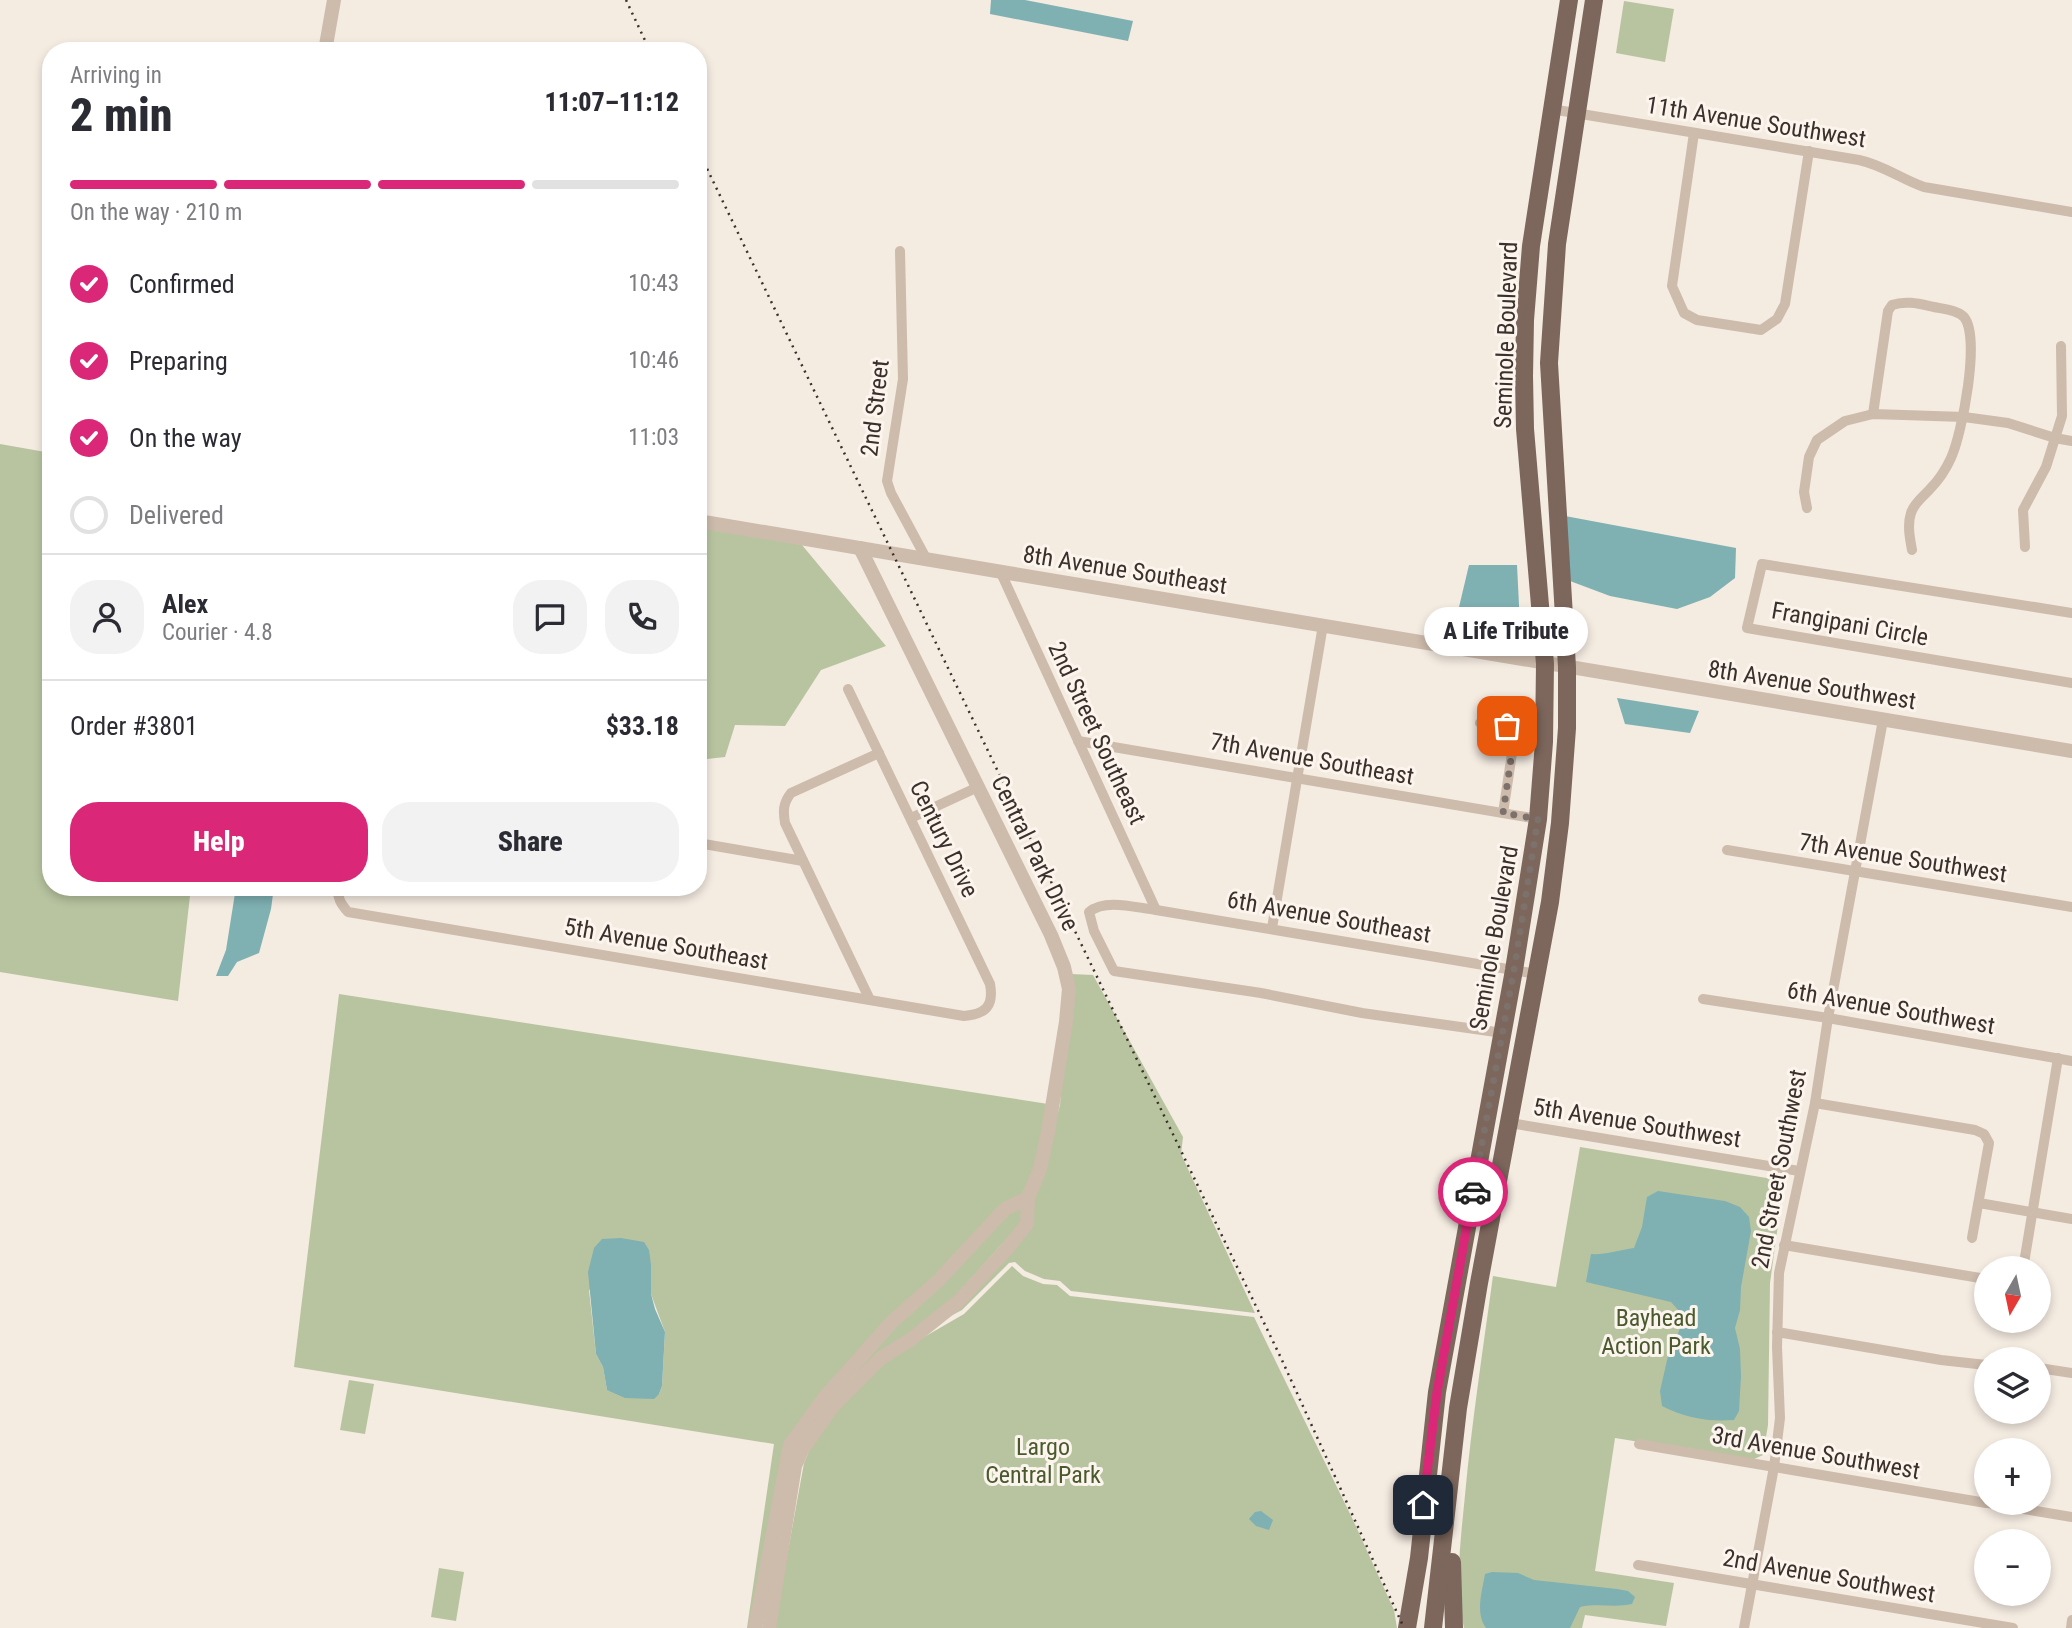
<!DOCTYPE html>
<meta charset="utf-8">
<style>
body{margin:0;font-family:"Roboto Condensed",sans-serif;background:#f2f2f3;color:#2b2b33;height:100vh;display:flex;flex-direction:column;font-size:26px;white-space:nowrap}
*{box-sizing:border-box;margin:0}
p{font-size:23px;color:#7c7c81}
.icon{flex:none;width:38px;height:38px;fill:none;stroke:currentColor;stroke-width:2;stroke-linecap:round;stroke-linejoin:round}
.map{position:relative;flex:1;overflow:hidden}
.drawer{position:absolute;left:42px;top:42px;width:665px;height:854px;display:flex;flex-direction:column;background:#fff;border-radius:28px;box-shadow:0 4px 10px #0003}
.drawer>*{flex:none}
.needle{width:46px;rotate:189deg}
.fabs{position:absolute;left:1974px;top:1256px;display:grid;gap:14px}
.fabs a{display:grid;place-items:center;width:77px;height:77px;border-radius:50%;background:#fff;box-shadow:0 4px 10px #0003;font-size:35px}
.pin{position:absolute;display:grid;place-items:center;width:60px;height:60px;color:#fff;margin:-30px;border-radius:14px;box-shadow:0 4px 10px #0006}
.courier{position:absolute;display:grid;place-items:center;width:70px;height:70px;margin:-35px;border:5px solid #db2777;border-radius:50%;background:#fff;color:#222;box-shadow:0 2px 9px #0007}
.bubble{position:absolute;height:49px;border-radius:24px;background:#fff;box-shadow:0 4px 10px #0003;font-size:23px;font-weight:800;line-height:49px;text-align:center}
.overview em{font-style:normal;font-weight:800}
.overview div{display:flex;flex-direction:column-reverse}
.overview{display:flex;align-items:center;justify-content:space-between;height:119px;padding:0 28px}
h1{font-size:46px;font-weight:800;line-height:52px}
.bar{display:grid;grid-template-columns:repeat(4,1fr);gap:10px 7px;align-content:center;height:84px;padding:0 28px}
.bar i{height:9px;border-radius:5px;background:#e1e1e2}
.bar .selected{background:#db2777}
.bar p{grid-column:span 4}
.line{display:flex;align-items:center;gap:18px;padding:0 28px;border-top:2px solid #e1e1e2}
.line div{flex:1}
.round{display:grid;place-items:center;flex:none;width:74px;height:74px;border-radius:28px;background:#f2f2f3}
ol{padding:0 28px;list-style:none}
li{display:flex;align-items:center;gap:21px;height:77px}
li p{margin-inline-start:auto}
li .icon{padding:7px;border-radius:50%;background:#db2777;color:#fff;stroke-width:4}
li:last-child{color:#7c7c81}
li i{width:38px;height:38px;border:4px solid #e1e1e2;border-radius:50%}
.cta{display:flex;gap:14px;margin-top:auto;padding:14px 28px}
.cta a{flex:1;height:80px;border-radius:28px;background:#db2777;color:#fff;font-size:28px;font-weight:800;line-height:80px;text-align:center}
.cta a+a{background:#f2f2f3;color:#2b2b33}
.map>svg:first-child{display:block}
</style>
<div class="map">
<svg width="2072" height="1628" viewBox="0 0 2072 1628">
<rect width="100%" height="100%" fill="#f4ebe1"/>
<g fill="#b8c4a0" fill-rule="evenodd">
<polygon points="1624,1 1674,9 1665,62 1616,53"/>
<polygon points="0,444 51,453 51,887 191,887 178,1001 0,972"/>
<polygon points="698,527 802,545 886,646 821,670 785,726 735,725 725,757 698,760"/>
<polygon points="1071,974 1093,975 1183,1137 1181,1154 1255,1313 1071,1291 1060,1281 1044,1279 1025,1271 1015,1262 1009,1263 962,1310 943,1320 1009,1255 1034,1198 1060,1105"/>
<path d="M339,994L1048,1104L1035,1167L1025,1192L983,1226L820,1394L750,1628H747L774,1444L294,1367ZM651,1265V1294L665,1332L662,1386L659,1394L607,1390L603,1367L596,1354L589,1290Z"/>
<path d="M1580,1147L1784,1181L1770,1283L1768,1425L1763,1455L1752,1460L1615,1438L1595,1571L1674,1583L1666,1626L1585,1615L1582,1628H1464C1454,1585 1461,1538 1465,1495C1472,1421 1483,1349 1493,1276L1556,1287Z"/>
<polygon points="1023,1207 1022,1222 955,1296 808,1428 896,1326 1008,1214"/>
<polygon points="1012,1266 1023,1276 1043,1284 1057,1285 1070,1296 1254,1317 1353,1520 1394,1610 1397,1628 774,1628 804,1463 815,1437 862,1382 893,1355 964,1314"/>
<polygon points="349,1380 374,1384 365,1434 340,1430"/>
<polygon points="439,1568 464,1572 456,1621 431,1617"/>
</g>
<g fill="#7fb0b2">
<polygon points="991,0 1025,0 1133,21 1128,41 990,14"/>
<polygon points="1565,516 1736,548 1735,578 1710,597 1677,609 1610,596 1570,581"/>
<polygon points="1469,565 1517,565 1520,625 1455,624"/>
<polygon points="1617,698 1699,711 1690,733 1625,724"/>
<polygon points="236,887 274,887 271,909 259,953 237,962 228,976 216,976 226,950"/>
<path d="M1658,1191L1725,1201L1740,1207L1749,1217L1751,1231L1741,1287L1740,1310L1735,1328L1740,1349L1741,1376L1739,1411L1734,1420C1709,1422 1685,1418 1662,1406L1660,1391L1668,1356L1682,1324L1680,1312L1671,1302L1586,1282L1591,1254C1604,1255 1620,1250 1634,1248L1642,1227L1647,1197Z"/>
<polygon points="621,1238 644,1242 649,1250 651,1265 651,1294 655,1309 665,1332 662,1386 659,1394 654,1399 625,1398 607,1390 603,1367 596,1354 588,1272 594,1248 602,1239"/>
<polygon points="1261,1511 1273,1520 1269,1530 1256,1526 1249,1519 1255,1512"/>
<path d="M1492,1572L1518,1573L1534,1580L1617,1589L1628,1591L1635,1597L1632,1604C1615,1608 1598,1603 1580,1607L1570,1628H1486C1475,1613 1482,1592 1485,1574Z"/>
</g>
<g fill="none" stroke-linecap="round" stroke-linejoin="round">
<g stroke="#cdbbac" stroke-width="10">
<path d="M1551,109L1859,160C1883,165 1901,179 1924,187L2072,212"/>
<polyline points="1694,133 1672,286 1684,313 1697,320 1761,330 1777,319 1785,304 1809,151"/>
<polyline points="900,251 903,379 887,481 891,493 927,560"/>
<path d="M1873,414L1888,311L1892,305C1906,300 1920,304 1934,307C1943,309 1957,310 1964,317C1981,337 1962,434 1951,458C1946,469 1939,480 1930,489C1923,497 1914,503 1911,513C1907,525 1910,539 1912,550"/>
<polyline points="1807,508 1804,492 1809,457 1817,440 1845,421 1873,414 1964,417 2008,423 2055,438 2072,441"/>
<polyline points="2025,547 2023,510 2046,467 2062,416 2061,346"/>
<polyline points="1001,573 1156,910"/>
<polyline points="2072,613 1762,564 1747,628 2072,683"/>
<polyline points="1480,723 1496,725"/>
<polyline points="1078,741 1538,819"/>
<polyline points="1503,813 1514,740 1515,728 1507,726"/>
<polyline points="911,818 978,787"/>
<polyline points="698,843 803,861"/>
<polyline points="1727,850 2072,907"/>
<path d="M338,887C337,898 341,904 348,912L964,1016C986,1014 994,1006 990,984L848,689"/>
<polyline points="1272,928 1323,625"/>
<polyline points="1703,999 1828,1018 2072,1061"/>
<path d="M870,1000L785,823C783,811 783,803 791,793L879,753"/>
<path d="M1503,1033L1362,1013L1261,993L1114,971L1094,931L1089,912C1105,898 1137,908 1156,910L1537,974"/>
<polyline points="1815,1103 1975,1130 1984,1134 1989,1143 1972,1238"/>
<polyline points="1510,1123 1799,1171"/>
<polyline points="1979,1203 2072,1219"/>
<polyline points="1784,1245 1986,1279"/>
<polyline points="2023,1269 2058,1058"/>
<polyline points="1777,1332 1941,1360 1986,1365"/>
<polyline points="2039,1368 2072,1373"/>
<polyline points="1639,1444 1986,1503"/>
<polyline points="1988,1503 2072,1517"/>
<polyline points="1638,1565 2013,1628"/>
<polyline points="1744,1628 1774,1467 1780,1418 1777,1347 1779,1273 1815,1103 1828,1018 1883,720"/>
<polyline points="2071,1628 2072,1620"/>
</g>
<g stroke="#cdbbac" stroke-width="14">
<polyline points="325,51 334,0"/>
<polyline points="698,521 2072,751"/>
<polyline points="755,1628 790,1445 824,1398 892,1322 939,1280 1005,1209 1028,1198"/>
<polyline points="769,1628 795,1466 802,1450 833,1406 881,1358 910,1340 959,1301 1005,1251 1027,1224 1028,1198 1040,1169 1048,1132 1066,1022 1069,989 1064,967 1051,935 860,548"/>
</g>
<g stroke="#7d675c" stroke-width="18">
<polyline points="1452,1562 1454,1628"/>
<polyline points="1407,1628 1419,1558 1437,1392 1514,970 1538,819 1544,742 1545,664 1525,429 1524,376 1525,320 1531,246 1569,0"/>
<polyline points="1433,1628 1458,1408 1479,1283 1550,902 1560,823 1567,728 1567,667 1549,363 1557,244 1594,0"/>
</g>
<g stroke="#3b302b" stroke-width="2.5" stroke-dasharray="2 5" stroke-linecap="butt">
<polyline points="626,0 650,51"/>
<polyline points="698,150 1281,1358 1404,1628"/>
</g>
</g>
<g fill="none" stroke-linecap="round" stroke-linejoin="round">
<polyline stroke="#7c716b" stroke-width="7" stroke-dasharray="0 12.6" points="1473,1192 1514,970 1538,819 1503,813 1515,732 1514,728 1507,726"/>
<polyline stroke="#db2777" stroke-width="9" points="1423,1505 1437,1392 1473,1192"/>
</g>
<g text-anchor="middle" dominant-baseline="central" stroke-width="6" stroke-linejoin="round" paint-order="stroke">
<g font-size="24" fill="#3b302b" stroke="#fbf5ee">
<text transform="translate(1756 122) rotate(9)">11th Avenue Southwest</text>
<text transform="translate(1506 335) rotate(-88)">Seminole Boulevard</text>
<text transform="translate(875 408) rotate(-83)">2nd Street</text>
<text transform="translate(1125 570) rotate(9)">8th Avenue Southeast</text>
<text transform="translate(1850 624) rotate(10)">Frangipani Circle</text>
<text transform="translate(1812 685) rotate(9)">8th Avenue Southwest</text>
<text transform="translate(1097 733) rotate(65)">2nd Street Southeast</text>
<text transform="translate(1312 759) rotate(10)">7th Avenue Southeast</text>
<text transform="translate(944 839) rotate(64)">Century Drive</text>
<text transform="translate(1035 853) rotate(64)">Central Park Drive</text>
<text transform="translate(1903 858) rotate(9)">7th Avenue Southwest</text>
<text transform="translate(1329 917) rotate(10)">6th Avenue Southeast</text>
<text transform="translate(1494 938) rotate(-80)">Seminole Boulevard</text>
<text transform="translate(666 944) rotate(10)">5th Avenue Southeast</text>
<text transform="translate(1891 1008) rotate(10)">6th Avenue Southwest</text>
<text transform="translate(1637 1123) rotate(9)">5th Avenue Southwest</text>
<text transform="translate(1779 1169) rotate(-79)">2nd Street Southwest</text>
<text transform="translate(1816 1453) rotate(10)">3rd Avenue Southwest</text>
<text transform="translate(1829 1576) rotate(10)">2nd Avenue Southwest</text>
</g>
<g font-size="24" fill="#4a5a2e" stroke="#fbf5ee">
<text x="1656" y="1318">Bayhead<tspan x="1656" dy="28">Action Park</tspan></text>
<text x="1043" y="1447">Largo<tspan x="1043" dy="28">Central Park</tspan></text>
</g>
</g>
</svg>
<div class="fabs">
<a><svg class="needle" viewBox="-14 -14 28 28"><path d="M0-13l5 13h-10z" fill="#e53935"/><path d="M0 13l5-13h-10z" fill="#7c7c81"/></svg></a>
<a><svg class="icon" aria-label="layers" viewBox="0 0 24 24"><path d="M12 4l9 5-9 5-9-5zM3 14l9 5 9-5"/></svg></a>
<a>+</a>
<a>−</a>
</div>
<div class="pin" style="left:1507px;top:726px;background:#ea580c"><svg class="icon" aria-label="bag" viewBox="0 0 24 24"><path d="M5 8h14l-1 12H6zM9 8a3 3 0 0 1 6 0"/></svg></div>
<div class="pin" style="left:1423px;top:1505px;background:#1f2937"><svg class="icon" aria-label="home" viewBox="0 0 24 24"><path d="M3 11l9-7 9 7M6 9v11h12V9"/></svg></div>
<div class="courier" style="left:1473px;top:1192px"><svg class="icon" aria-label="car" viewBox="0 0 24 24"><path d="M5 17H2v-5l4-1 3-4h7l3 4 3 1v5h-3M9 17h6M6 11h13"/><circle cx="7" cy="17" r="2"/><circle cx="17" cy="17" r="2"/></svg></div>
<div class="bubble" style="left:1424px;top:607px;width:164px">A Life Tribute</div>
<section class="drawer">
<div class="overview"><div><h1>2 min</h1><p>Arriving in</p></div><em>11:07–11:12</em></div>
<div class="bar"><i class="selected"></i><i class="selected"></i><i class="selected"></i><i></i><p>On the way · 210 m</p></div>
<ol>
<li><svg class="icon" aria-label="check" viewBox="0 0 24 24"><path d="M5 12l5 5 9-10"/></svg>Confirmed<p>10:43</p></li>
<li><svg class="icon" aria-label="check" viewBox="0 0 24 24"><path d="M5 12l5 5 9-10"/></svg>Preparing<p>10:46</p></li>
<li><svg class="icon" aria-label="check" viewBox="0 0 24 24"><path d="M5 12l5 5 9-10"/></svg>On the way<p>11:03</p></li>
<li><i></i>Delivered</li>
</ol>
<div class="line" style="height:126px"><a class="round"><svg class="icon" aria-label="person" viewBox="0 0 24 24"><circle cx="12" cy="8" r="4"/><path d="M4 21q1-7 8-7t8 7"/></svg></a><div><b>Alex</b><p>Courier · 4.8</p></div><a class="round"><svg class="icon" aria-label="chat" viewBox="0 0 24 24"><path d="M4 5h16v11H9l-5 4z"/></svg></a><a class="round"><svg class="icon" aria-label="phone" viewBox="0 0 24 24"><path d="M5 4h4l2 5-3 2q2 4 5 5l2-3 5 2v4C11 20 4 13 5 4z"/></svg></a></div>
<div class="line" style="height:91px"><div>Order #3801</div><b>$33.18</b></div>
<div class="cta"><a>Help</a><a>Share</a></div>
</section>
</div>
